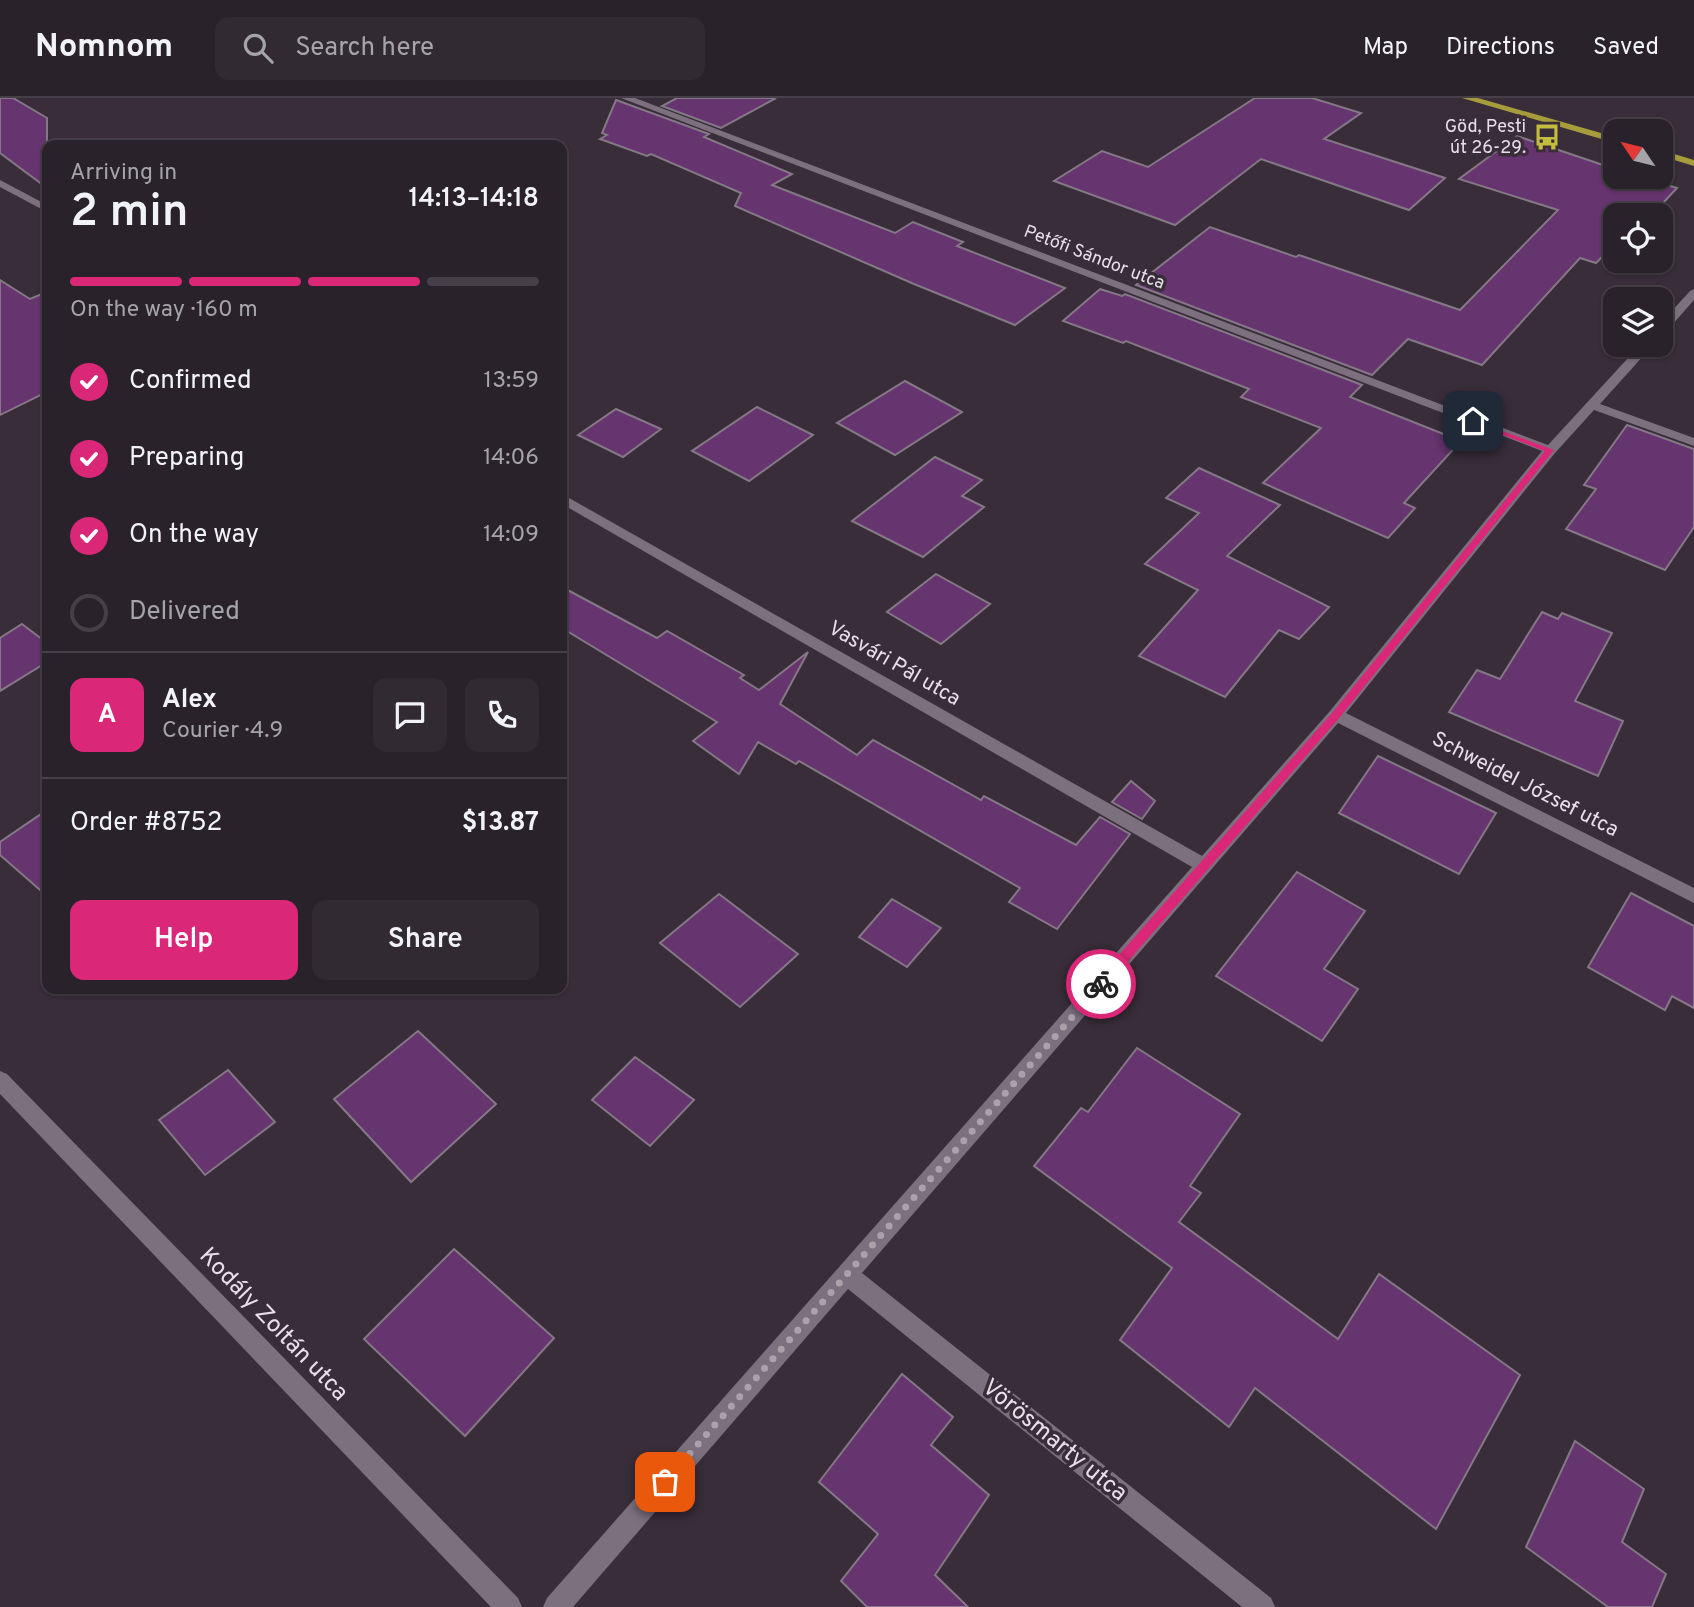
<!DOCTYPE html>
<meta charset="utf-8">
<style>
body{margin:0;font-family:Overpass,sans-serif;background:#322a33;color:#f1f3f6;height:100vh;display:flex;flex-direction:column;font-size:26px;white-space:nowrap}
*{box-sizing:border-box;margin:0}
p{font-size:23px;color:#a5a4a9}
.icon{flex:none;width:38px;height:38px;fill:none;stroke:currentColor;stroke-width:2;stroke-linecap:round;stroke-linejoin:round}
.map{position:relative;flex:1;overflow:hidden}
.panel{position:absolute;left:42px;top:42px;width:525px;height:854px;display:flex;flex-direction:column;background:#2a222b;border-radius:14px;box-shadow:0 2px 5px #0004,0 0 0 2px #463f47}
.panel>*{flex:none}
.needle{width:46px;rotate:305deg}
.fabs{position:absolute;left:1603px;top:21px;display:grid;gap:14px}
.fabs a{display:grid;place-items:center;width:70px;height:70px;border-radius:14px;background:#2a222b;box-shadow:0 2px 5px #0004,0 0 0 2px #463f47;font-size:35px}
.pin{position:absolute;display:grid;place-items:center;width:60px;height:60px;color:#fff;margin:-30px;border-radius:14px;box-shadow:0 4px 10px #0006}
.courier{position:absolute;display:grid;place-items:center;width:70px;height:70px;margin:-35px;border:5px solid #db2777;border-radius:50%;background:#fff;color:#222;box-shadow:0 2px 9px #0007}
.head em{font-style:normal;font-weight:600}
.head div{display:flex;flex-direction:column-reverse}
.head{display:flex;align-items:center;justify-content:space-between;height:119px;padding:0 28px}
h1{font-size:46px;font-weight:600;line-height:52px}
.bar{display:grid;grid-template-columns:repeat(4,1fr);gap:10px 7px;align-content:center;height:84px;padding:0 28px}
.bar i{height:9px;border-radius:5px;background:#463f47}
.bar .current{background:#db2777}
.bar p{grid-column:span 4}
.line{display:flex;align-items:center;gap:18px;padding:0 28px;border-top:2px solid #463f47}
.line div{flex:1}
.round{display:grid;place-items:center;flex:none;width:74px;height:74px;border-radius:14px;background:#322a33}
ol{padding:0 28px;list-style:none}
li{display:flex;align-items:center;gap:21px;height:77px}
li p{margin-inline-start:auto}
li .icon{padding:7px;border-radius:50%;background:#db2777;color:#fff;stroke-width:4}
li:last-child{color:#a5a4a9}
li i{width:38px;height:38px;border:4px solid #463f47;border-radius:50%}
.button{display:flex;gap:14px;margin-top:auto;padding:14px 28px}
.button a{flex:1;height:80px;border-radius:14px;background:#db2777;color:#fff;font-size:28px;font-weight:600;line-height:80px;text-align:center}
.button a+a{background:#322a33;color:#f1f3f6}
header{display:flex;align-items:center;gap:42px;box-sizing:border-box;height:98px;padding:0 35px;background:#2a222b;border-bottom:2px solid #463f47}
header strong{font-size:33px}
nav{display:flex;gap:38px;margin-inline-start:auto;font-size:24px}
.search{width:490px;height:63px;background:#322a33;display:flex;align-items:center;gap:18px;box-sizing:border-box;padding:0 24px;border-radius:14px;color:#a5a4a9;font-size:26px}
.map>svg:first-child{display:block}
</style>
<header>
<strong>Nomnom</strong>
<div class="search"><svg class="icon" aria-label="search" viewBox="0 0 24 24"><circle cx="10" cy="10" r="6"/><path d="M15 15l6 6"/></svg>Search here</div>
<nav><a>Map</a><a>Directions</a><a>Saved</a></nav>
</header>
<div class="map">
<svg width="1694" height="1509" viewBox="0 0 1694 1509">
<rect width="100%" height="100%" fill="#382d39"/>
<g fill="#66346e" stroke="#847886" stroke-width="2">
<polygon points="0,0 13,0 47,20 47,90 0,55"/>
<polygon points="677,0 776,0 721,30 662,8"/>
<polygon points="1255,0 1312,0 1361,15 1324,41 1445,80 1409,112 1261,61 1175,127 1054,83 1102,53 1148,69"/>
<polygon points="616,2 709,36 704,39 792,76 772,87 895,135 913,124 963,144 957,148 1065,190 1015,227 914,186 735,108 741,95 651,56 647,58 600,41 607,37 602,35"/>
<polygon points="1517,38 1615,71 1615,79 1641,79 1677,90 1652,117 1615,117 1615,146 1596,165 1580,160 1482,267 1408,241 1372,277 1136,187 1210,129 1296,159 1299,157 1460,212 1558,112 1459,81"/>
<polygon points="0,182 30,201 47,194 47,294 0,317"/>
<polygon points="1100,191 1122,198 1125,196 1362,287 1350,299 1461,343 1404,405 1415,410 1388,440 1263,385 1321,330 1241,299 1249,291 1126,243 1123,245 1063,223"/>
<polygon points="905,283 962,314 895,357 837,325"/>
<polygon points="757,309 813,337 749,383 692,353"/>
<polygon points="616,311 661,331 623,359 578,337"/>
<polygon points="1627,327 1694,351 1694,429 1665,472 1566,431 1596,391 1584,387"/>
<polygon points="935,359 982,382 962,398 984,409 923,459 852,423"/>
<polygon points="1199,370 1280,407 1227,458 1329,509 1299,541 1279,532 1225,599 1139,558 1198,492 1145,466 1199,415 1166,400"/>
<polygon points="936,476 990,506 941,546 887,514"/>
<polygon points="562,489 657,540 667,533 744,577 740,580 759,592 808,554 780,606 857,657 873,642 981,702 984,698 1076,747 1100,719 1130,736 1057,831 1009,804 1020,790 799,663 796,666 758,644 739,676 693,643 717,624 562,530"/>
<polygon points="1542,514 1558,521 1562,515 1612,535 1575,603 1623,623 1598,678 1449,614 1477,572 1500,581"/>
<polygon points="22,526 47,545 47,564 0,593 0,540"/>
<polygon points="1378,658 1496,715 1459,776 1339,715"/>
<polygon points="1131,683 1155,703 1142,721 1112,704"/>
<polygon points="47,712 47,798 0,757 0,744"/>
<polygon points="1297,774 1365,813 1324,871 1358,891 1322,943 1216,878"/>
<polygon points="1631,795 1694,828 1694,910 1672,898 1665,912 1588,869"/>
<polygon points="719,796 798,856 740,909 660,845"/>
<polygon points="892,801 941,830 907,869 859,839"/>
<polygon points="418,933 496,1006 411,1084 334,1001"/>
<polygon points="1137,950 1240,1016 1190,1088 1201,1095 1179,1124 1338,1241 1379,1176 1520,1277 1436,1431 1255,1290 1229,1329 1120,1242 1172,1170 1034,1068 1081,1010 1088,1014"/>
<polygon points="635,959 694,1002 650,1048 592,1002"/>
<polygon points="228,972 275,1024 205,1077 159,1022"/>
<polygon points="454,1151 554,1240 465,1338 364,1241"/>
<polygon points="902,1276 953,1319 931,1347 989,1397 935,1477 968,1509 867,1509 841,1483 878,1436 819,1384"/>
<polygon points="1575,1343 1644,1391 1622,1444 1666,1476 1652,1509 1608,1509 1526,1449"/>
</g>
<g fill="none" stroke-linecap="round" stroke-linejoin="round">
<g fill="#7c707e" fill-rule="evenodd">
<polygon points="621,0 635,0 1548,347 1640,247 1653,247 1600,306 1694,340 1694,348 1594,312 1555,355 1346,615 1694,790 1694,805 1338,625 862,1175 1271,1500 1275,1509 1242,1509 848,1191 573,1509 543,1509 547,1500 1192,769 562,406 562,396 1202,758 1330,613 1542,353"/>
<polygon points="0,82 47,107 47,114 0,89"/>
<polygon points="1694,191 1694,202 1665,235 1661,236 1661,225 1690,193"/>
<polygon points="0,973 7,976 518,1500 522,1509 491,1509 0,996"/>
</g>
<g fill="#a69c3b" fill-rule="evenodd">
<polygon points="1462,0 1478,0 1615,39 1615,45"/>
<polygon points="1661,52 1694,62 1694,68 1661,58"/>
</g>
</g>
<polygon fill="#db2777" points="1470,321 1554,352 1340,619 1105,890 1096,890 1096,883 1333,614 1545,353 1470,324"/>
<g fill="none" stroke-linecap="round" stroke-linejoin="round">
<polyline stroke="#aaa1ab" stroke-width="7" stroke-dasharray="0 12.6" points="665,1384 1101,886"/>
</g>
<defs>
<g id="bus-bare" transform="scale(2.1)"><path d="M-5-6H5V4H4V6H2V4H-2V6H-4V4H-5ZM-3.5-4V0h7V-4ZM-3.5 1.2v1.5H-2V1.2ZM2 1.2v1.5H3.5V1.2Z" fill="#c4bc3e" stroke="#382d39" stroke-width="2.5" paint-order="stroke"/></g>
</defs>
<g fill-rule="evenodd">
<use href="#bus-bare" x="1547" y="39"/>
</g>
<g text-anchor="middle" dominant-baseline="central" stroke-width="7" stroke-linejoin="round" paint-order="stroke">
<g font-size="18" fill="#e7e0e8" stroke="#382d39" text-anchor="end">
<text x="1526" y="29">Göd, Pesti<tspan x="1526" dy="21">út 26-29.</tspan></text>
</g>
<g font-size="18" fill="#e7e0e8" stroke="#382d39">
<text transform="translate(1094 160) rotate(21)">Petőfi Sándor utca</text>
</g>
<g font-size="21" fill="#e7e0e8" stroke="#382d39">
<text transform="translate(894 566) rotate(30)">Vasvári Pál utca</text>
<text transform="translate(1525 687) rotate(27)">Schweidel József utca</text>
</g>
<g font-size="24" fill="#e7e0e8" stroke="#382d39">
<text transform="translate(273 1227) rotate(46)">Kodály Zoltán utca</text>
<text transform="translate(1054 1343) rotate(39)">Vörösmarty utca</text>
</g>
</g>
</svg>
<div class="fabs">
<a><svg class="needle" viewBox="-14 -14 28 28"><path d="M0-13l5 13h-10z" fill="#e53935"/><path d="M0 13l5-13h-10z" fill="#a5a4a9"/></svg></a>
<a><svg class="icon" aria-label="locate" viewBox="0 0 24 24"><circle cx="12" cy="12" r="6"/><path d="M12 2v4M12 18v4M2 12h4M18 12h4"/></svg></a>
<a><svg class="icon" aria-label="layers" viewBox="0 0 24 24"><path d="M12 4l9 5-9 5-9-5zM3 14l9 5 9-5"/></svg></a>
</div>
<div class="pin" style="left:665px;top:1384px;background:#ea580c"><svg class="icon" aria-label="bag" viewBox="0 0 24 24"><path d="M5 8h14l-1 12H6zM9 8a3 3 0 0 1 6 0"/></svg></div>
<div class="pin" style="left:1473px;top:323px;background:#1f2937"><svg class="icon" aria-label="home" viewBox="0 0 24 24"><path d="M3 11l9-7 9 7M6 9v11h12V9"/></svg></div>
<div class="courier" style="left:1101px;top:886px"><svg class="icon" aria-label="bike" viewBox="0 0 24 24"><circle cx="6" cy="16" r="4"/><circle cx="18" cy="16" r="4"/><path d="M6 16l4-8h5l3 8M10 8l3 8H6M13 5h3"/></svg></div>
<section class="panel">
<div class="head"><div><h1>2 min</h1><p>Arriving in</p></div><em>14:13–14:18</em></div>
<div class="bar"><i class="current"></i><i class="current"></i><i class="current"></i><i></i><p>On the way · 160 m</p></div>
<ol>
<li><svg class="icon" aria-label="check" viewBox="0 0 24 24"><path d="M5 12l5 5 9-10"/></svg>Confirmed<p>13:59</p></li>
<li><svg class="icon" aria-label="check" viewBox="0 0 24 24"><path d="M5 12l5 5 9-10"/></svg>Preparing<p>14:06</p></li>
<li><svg class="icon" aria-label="check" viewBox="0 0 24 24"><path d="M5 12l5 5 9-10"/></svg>On the way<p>14:09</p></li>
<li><i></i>Delivered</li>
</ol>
<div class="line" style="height:126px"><b class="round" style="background:#db2777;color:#fff">A</b><div><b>Alex</b><p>Courier · 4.9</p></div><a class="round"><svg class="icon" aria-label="chat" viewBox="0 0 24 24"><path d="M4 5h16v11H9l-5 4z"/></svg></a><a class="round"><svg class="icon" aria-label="phone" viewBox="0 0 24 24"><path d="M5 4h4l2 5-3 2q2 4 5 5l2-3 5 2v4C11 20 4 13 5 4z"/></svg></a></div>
<div class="line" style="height:91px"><div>Order #8752</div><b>$13.87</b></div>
<div class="button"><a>Help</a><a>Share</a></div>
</section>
</div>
